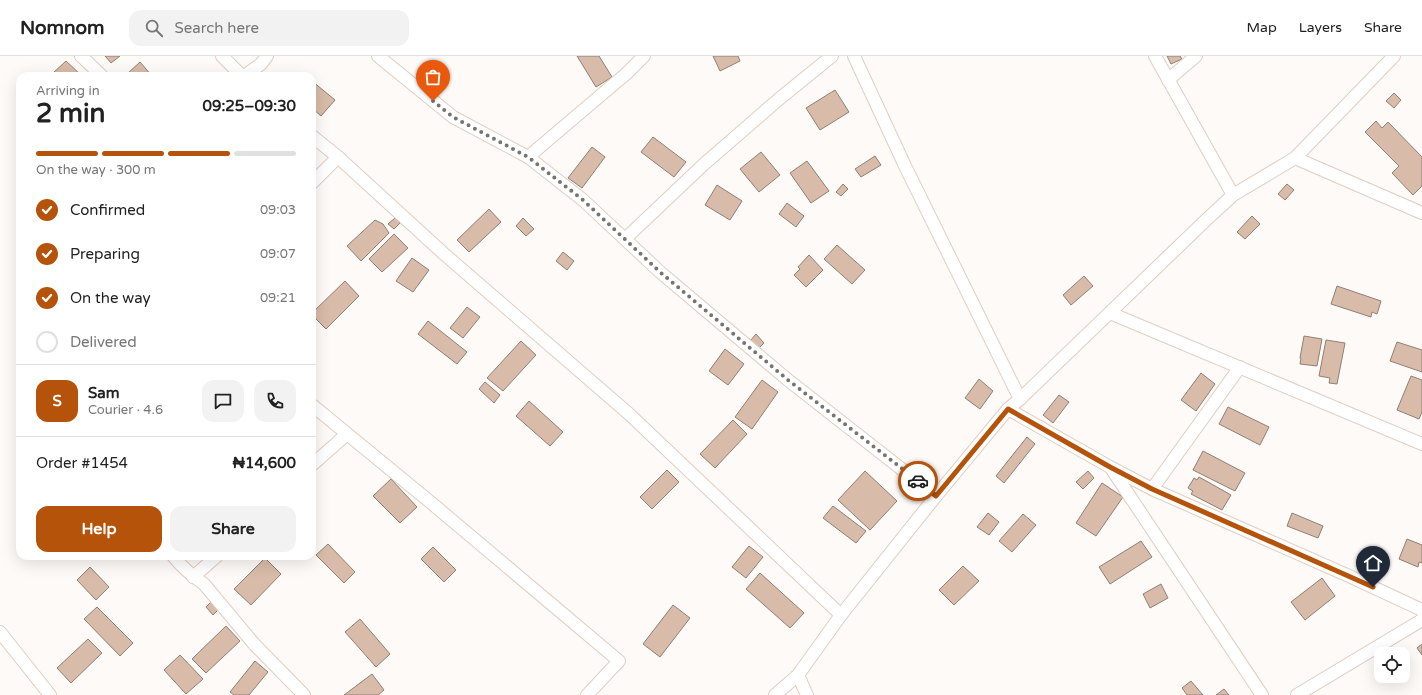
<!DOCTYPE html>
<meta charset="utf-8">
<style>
body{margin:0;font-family:"Varela Round",sans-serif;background:#f2f2f2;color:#222;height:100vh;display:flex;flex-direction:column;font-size:15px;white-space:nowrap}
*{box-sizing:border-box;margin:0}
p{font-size:13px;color:#767676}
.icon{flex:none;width:22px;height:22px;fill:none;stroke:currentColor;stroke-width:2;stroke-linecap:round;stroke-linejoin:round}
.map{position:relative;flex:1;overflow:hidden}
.details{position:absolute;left:16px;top:16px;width:300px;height:488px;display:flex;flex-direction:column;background:#fff;border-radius:12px;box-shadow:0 4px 16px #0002}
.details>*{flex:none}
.tools{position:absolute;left:1374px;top:591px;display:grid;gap:8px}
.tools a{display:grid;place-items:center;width:36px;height:36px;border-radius:8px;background:#fff;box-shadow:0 4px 16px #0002;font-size:20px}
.pin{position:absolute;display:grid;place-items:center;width:34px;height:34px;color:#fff;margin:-41px -17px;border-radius:50% 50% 50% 0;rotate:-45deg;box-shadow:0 0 4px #0007}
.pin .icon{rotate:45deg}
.courier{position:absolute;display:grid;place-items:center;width:40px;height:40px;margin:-20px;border:3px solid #b45309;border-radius:50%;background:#fff;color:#222;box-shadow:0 1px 5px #0007}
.summary em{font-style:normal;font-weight:700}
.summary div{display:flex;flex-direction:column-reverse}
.summary{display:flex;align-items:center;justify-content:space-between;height:68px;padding:0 20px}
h1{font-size:26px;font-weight:700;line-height:30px}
.bar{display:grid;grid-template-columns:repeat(4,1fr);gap:6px 4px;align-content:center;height:48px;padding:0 20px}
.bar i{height:5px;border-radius:3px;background:#e0e0e0}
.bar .selected{background:#b45309}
.bar p{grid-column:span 4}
.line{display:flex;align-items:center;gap:10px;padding:0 20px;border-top:1px solid #e0e0e0}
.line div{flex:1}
.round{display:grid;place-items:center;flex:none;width:42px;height:42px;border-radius:12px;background:#f2f2f2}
ol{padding:0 20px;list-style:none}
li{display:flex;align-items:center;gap:12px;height:44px}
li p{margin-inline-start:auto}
li .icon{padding:4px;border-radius:50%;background:#b45309;color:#fff;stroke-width:4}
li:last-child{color:#767676}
li i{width:22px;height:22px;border:2px solid #e0e0e0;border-radius:50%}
.cta{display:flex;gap:8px;margin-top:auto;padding:8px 20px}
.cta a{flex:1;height:46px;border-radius:12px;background:#b45309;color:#fff;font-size:16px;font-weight:700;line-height:46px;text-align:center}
.cta a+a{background:#f2f2f2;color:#222}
header{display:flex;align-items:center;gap:24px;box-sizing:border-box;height:56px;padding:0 20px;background:#fff;border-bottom:1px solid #e0e0e0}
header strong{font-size:19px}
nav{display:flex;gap:22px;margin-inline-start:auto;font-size:14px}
.search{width:280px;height:36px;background:#f2f2f2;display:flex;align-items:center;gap:10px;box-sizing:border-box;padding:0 14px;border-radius:12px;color:#767676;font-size:15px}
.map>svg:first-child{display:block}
</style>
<header>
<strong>Nomnom</strong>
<div class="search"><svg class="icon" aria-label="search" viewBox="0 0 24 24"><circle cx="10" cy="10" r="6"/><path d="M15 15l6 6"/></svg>Search here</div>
<nav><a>Map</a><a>Layers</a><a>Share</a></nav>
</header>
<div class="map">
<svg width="1422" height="639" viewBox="0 0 1422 639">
<rect width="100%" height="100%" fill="#fdfaf7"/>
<g fill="#d8bba8" stroke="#908076">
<polygon points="105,0 120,0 111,7"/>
<polygon points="577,0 599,0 612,21 596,31"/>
<polygon points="713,0 738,0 740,5 720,15"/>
<polygon points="1167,0 1180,0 1182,3 1171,8"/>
<polygon points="66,5 82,20 54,20 52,18"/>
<polygon points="140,6 152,20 128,20 127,18"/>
<polygon points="312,25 335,44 321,60 312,52"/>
<polygon points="835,34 849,56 820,74 806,52"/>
<polygon points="1394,37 1401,44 1394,52 1386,45"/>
<polygon points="1376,65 1382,72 1388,66 1422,101 1422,130 1413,139 1392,117 1399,110 1365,76"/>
<polygon points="653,81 686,106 674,121 641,96"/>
<polygon points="592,91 605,101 582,132 568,122"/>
<polygon points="761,96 780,119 759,136 740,113"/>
<polygon points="875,100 881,109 861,121 855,113"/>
<polygon points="807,105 829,135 811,147 790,117"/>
<polygon points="843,128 848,133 841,140 836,136"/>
<polygon points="1287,128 1294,134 1285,144 1278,138"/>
<polygon points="717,129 742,145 730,164 705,149"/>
<polygon points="787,147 804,160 796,171 779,158"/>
<polygon points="489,153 501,166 469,196 457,184"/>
<polygon points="1252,160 1260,168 1245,183 1237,176"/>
<polygon points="395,162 400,167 394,173 388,168"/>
<polygon points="523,162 534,173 526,180 516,170"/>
<polygon points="375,164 383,168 389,177 361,205 347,190"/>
<polygon points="394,178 408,192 382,216 369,203"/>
<polygon points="837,189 865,214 852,228 824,203"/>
<polygon points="563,196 574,205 567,214 556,205"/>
<polygon points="809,199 823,214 806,231 794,219 800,213 798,211"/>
<polygon points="412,202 429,214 413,236 396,225"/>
<polygon points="1084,220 1093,230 1071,249 1063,239"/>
<polygon points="345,225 359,240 326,273 312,259 312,257"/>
<polygon points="1337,230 1381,245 1377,258 1372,256 1371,261 1331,248"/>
<polygon points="467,251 480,261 463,282 450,272"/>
<polygon points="428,265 467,296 457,308 418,278"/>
<polygon points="756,278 764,287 758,293 750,285"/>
<polygon points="1304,280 1322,283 1317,310 1300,308 1301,302 1300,302"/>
<polygon points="1326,284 1345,287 1337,328 1329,327 1330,322 1319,320"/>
<polygon points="521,285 536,299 503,335 487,322"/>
<polygon points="1397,286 1422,294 1422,316 1390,305"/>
<polygon points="725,293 744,308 728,329 709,315"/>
<polygon points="1201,317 1215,328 1196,355 1181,344"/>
<polygon points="1411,320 1422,324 1422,356 1419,363 1397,354"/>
<polygon points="979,323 993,335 980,353 965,342"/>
<polygon points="762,324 778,336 752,373 735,361"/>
<polygon points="485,326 500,339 494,347 479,333"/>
<polygon points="1059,339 1069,346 1053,367 1043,359"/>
<polygon points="529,345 563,376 550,390 516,360"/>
<polygon points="1228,351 1269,371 1260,389 1219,368"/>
<polygon points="733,364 747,378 715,412 700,398"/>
<polygon points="1027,381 1035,388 1004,427 996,420"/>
<polygon points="1203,395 1245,417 1235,435 1193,414"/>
<polygon points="667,414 679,426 652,453 640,441"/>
<polygon points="865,415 897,445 870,474 838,444"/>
<polygon points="1088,415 1094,422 1083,433 1076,426"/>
<polygon points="929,416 936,421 929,430 922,425"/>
<polygon points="1199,421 1231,439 1222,454 1191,438 1193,435 1188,432 1194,422 1197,424"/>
<polygon points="391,423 417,451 400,467 373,440"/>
<polygon points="1102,427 1123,441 1096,480 1076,467"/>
<polygon points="833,450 866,475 856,487 823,462"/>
<polygon points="988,457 999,466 989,479 977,471"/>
<polygon points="1292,457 1323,470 1318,482 1287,470"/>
<polygon points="1023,458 1036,469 1012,496 999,485"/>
<polygon points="1407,483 1422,489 1422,507 1419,506 1418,511 1399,503"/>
<polygon points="1141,485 1152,501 1110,528 1099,511"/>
<polygon points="328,488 355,516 344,527 316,499"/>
<polygon points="749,490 763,501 746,522 732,511"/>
<polygon points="433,491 456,514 444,526 421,503"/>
<polygon points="265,502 281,518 251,549 234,533"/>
<polygon points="963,510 979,525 954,549 939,534"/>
<polygon points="90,511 109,531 96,544 77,524"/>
<polygon points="760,517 804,557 790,572 746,533"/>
<polygon points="1322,522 1335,540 1305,564 1291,546"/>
<polygon points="1161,528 1168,542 1150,552 1143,538"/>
<polygon points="211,546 218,554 213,559 206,551"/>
<polygon points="673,549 690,562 660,601 643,588"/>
<polygon points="97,551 133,587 120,600 84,563"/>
<polygon points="360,563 390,598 376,611 345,576"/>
<polygon points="226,570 240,585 206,617 192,603"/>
<polygon points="88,583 102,597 71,627 57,612"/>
<polygon points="1422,588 1422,599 1417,592"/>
<polygon points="180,599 203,623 186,638 164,614"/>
<polygon points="255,605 268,616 249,639 234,639 230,636"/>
<polygon points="372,618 384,634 378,639 344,639"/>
<polygon points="1191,625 1203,639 1187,639 1182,632"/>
<polygon points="1224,633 1229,639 1216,639"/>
</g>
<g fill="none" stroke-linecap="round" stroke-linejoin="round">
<g stroke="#dfcec3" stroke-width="14">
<g id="minor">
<polyline points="81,0 102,20"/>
<polyline points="222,0 242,20"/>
<polyline points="378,0 453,61 528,101"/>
<polyline points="644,0 627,17 528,101 583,144 660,216 788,324 936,440"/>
<polyline points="854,0 905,110 1020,343"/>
<polyline points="1155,0 1233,139"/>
<polyline points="244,20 261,8 267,0"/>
<polyline points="1168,24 1196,0"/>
<polyline points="312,80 338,101 443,197 628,357 841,559"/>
<polyline points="1295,102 1422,157"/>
<polyline points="312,127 338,101"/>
<polyline points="625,183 703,109 779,43 832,0"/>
<polyline points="1110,257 1422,388"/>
<polyline points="312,349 435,450 619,605 587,639"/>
<polyline points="1008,353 1110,411 1152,433 1349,520 1422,554"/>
<polyline points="312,409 347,378"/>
<polyline points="1111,412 1262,639"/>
<polyline points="1152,433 1240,311"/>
<path d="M173,500C182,511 192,520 204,528L254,588L304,639"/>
<polyline points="193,521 217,500"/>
<polyline points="0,576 50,639"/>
<polyline points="798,619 807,639"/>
<polyline points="775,639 798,619 841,559 936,440 1008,353 1020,343 1205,165 1233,139 1295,102 1394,0"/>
<polyline points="1297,639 1422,564"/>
</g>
</g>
<use href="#minor" stroke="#fff" stroke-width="12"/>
</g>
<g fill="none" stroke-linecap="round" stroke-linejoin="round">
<polyline stroke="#7a7470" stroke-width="4" stroke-dasharray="0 7.2" points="433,45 453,61 528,101 583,144 660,216 788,324 918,425"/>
<polyline stroke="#b45309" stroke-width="5" points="918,425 936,440 1008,353 1110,411 1152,433 1373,531"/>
</g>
</svg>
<div class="tools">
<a><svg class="icon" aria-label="locate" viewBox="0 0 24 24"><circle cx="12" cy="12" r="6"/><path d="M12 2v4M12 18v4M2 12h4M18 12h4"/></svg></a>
</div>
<div class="pin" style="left:433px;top:45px;background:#ea580c"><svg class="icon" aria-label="bag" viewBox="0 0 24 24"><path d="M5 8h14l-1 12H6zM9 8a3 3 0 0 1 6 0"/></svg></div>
<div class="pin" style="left:1373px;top:531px;background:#1f2937"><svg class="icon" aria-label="home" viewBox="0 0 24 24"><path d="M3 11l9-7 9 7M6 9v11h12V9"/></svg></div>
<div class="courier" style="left:918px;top:425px"><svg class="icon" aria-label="car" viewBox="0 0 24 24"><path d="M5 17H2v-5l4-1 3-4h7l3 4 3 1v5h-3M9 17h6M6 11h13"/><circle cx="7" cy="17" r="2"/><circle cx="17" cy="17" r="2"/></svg></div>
<section class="details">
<div class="summary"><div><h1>2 min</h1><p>Arriving in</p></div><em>09:25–09:30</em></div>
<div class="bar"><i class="selected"></i><i class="selected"></i><i class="selected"></i><i></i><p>On the way · 300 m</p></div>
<ol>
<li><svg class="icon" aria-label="check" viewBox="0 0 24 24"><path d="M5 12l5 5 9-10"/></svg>Confirmed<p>09:03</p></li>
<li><svg class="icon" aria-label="check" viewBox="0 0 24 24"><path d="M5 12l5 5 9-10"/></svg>Preparing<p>09:07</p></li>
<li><svg class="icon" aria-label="check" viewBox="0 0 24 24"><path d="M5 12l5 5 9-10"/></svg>On the way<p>09:21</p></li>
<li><i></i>Delivered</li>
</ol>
<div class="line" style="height:72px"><b class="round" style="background:#b45309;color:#fff">S</b><div><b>Sam</b><p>Courier · 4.6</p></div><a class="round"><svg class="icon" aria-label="chat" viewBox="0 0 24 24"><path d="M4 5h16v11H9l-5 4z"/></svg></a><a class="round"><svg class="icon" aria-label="phone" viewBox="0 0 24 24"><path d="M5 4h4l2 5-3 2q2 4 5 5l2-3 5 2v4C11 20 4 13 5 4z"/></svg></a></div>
<div class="line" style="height:52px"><div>Order #1454</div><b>₦14,600</b></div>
<div class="cta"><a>Help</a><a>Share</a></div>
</section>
</div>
